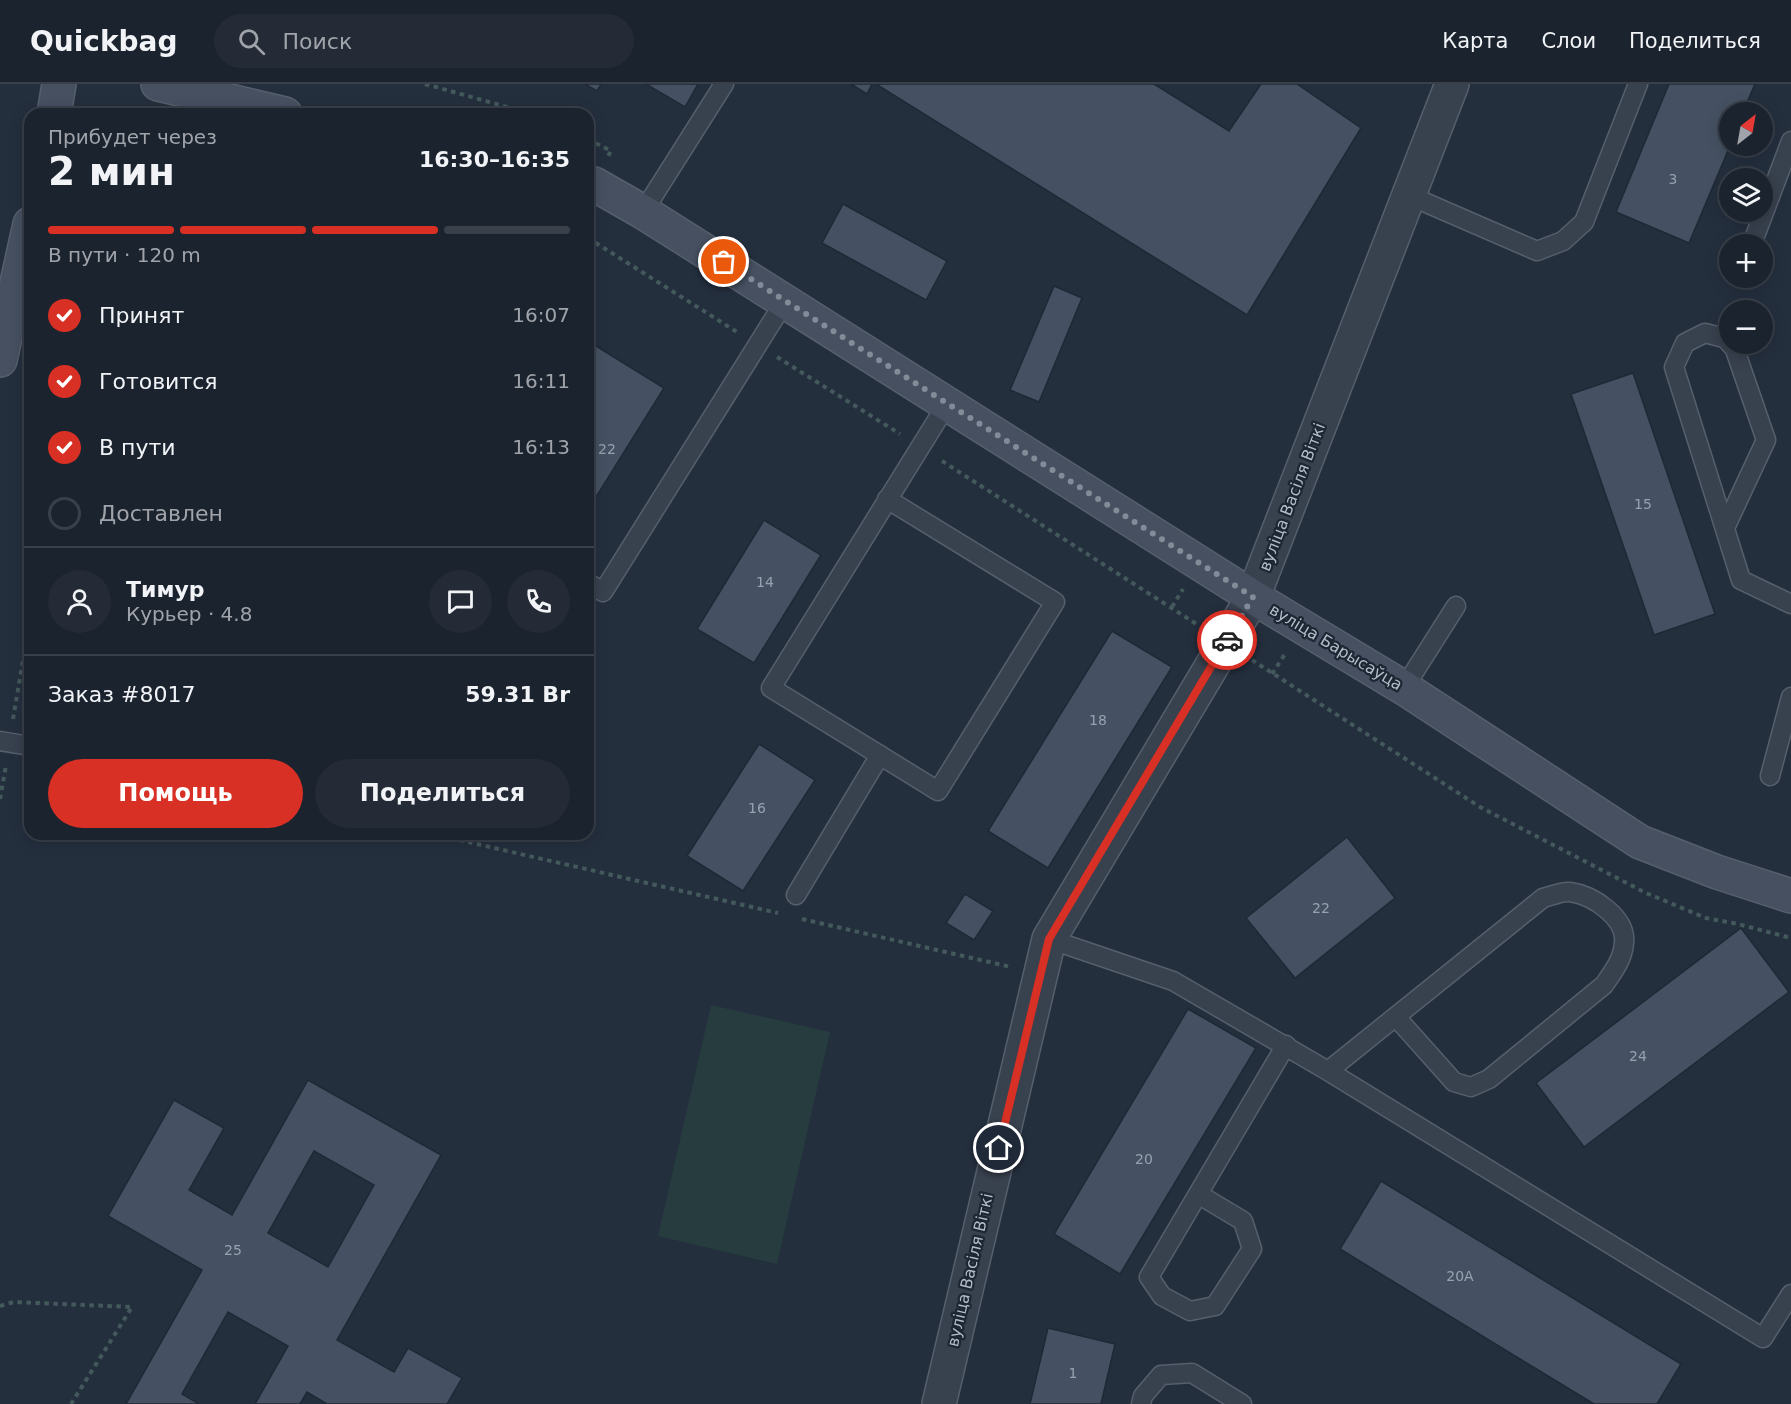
<!DOCTYPE html>
<html lang="ru">
<meta charset="utf-8">
<style>
body{margin:0;font-family:"DejaVu Sans",sans-serif;background:#242b36;color:#f1f3f6;height:100vh;display:flex;flex-direction:column;font-size:22px;white-space:nowrap}
*{box-sizing:border-box;margin:0}
p{font-size:20px;color:#a0a4aa}
.icon{flex:none;width:33px;height:33px;fill:none;stroke:currentColor;stroke-width:2;stroke-linecap:round;stroke-linejoin:round}
.map{position:relative;flex:1;overflow:hidden}
.drawer{position:absolute;left:24px;top:24px;width:570px;height:732px;display:flex;flex-direction:column;background:#1b232e;border-radius:18px;box-shadow:0 3px 15px #0003,0 0 0 2px #39404a}
.drawer>*{flex:none}
.needle{width:39px;rotate:31deg}
.fabs{position:absolute;left:1719px;top:18px;display:grid;gap:12px}
.fabs a{display:grid;place-items:center;width:54px;height:54px;border-radius:50%;background:#1b232e;box-shadow:0 3px 15px #0003,0 0 0 2px #39404a;font-size:30px}
.pin{position:absolute;display:grid;place-items:center;width:51px;height:51px;color:#fff;margin:-26px;border:3px solid #fff;border-radius:50%;box-shadow:0 2px 6px #0007}
.courier{position:absolute;display:grid;place-items:center;width:60px;height:60px;margin:-30px;border:4px solid #d93025;border-radius:50%;background:#fff;color:#222;box-shadow:0 2px 8px #0007}
.overview em{font-style:normal;font-weight:800}
.overview div{display:flex;flex-direction:column-reverse}
.overview{display:flex;align-items:center;justify-content:space-between;height:102px;padding:0 24px}
h1{font-size:39px;font-weight:800;line-height:45px}
.bar{display:grid;grid-template-columns:repeat(4,1fr);gap:9px 6px;align-content:center;height:72px;padding:0 24px}
.bar i{height:8px;border-radius:4px;background:#39404a}
.bar .current{background:#d93025}
.bar p{grid-column:span 4}
.line{display:flex;align-items:center;gap:15px;padding:0 24px;border-top:2px solid #39404a}
.line div{flex:1}
.round{display:grid;place-items:center;flex:none;width:63px;height:63px;border-radius:32px;background:#242b36}
ol{padding:0 24px;list-style:none}
li{display:flex;align-items:center;gap:18px;height:66px}
li p{margin-inline-start:auto}
li .icon{padding:6px;border-radius:50%;background:#d93025;color:#fff;stroke-width:4}
li:last-child{color:#a0a4aa}
li i{width:33px;height:33px;border:3px solid #39404a;border-radius:50%}
.button{display:flex;gap:12px;margin-top:auto;padding:12px 24px}
.button a{flex:1;height:69px;border-radius:36px;background:#d93025;color:#fff;font-size:24px;font-weight:800;line-height:69px;text-align:center}
.button a+a{background:#242b36;color:#f1f3f6}
header{display:flex;align-items:center;gap:36px;box-sizing:border-box;height:84px;padding:0 30px;background:#1b232e;border-bottom:2px solid #39404a}
header strong{font-size:28px}
nav{display:flex;gap:33px;margin-inline-start:auto;font-size:21px}
.search{width:420px;height:54px;background:#242b36;display:flex;align-items:center;gap:15px;box-sizing:border-box;padding:0 21px;border-radius:33px;color:#a0a4aa;font-size:22px}
.map>svg:first-child{display:block}
</style>
<header>
<strong>Quickbag</strong>
<div class="search"><svg class="icon" aria-label="search" viewBox="0 0 24 24"><circle cx="10" cy="10" r="6"/><path d="M15 15l6 6"/></svg>Поиск</div>
<nav><a>Карта</a><a>Слои</a><a>Поделиться</a></nav>
</header>
<div class="map">
<svg width="1791" height="1320" viewBox="0 0 1791 1320">
<rect width="100%" height="100%" fill="#242f3e"/>
<polygon fill="#263c3f" points="711,921 830,948 777,1180 658,1152"/>
<g fill="#455162" stroke="#1f2835" stroke-width="1.5" fill-rule="evenodd">
<polygon points="585,0 601,0 597,7"/>
<polygon points="646,0 698,0 685,23"/>
<polygon points="851,0 872,0 867,10"/>
<polygon points="876,0 1154,0 1229,47 1261,0 1297,0 1361,44 1247,231"/>
<polygon points="1669,0 1755,0 1743,28 1730,28 1730,62 1689,159 1616,128"/>
<polygon points="843,120 947,177 926,216 822,159"/>
<polygon points="1054,202 1082,214 1039,318 1010,306"/>
<polygon points="588,257 664,304 588,426"/>
<polygon points="1633,289 1715,530 1654,551 1571,310"/>
<polygon points="764,436 821,471 754,579 697,545"/>
<polygon points="1112,547 1172,583 1048,784 988,747"/>
<polygon points="759,660 815,696 743,807 687,772"/>
<polygon points="1347,753 1395,814 1295,894 1246,834"/>
<polygon points="965,810 993,827 974,856 946,839"/>
<polygon points="1741,844 1789,908 1584,1063 1536,999"/>
<polygon points="1188,925 1256,964 1120,1190 1054,1150"/>
<path d="M308,996L441,1071L337,1256L394,1288L408,1264L462,1294L447,1320H327L307,1308L300,1320H255L288,1262L228,1228L182,1310L199,1320H126L202,1186L108,1132L174,1016L224,1044L189,1106L232,1131ZM314,1067L374,1101L328,1183L268,1149Z"/>
<polygon points="1381,1097 1681,1280 1657,1320 1594,1320 1340,1165"/>
<polygon points="1048,1244 1115,1260 1101,1320 1030,1320"/>
</g>
<g fill="none" stroke-linecap="round" stroke-linejoin="round">
<g stroke="#565f6c" stroke-width="21">
<g id="lane">
<polyline points="1408,111 1537,167 1563,157 1584,138 1638,0"/>
<polyline points="643,128 724,0"/>
<polyline points="1752,160 1791,57"/>
<polyline points="1730,259 1724,254 1705,249 1685,259 1674,283 1741,496 1791,520"/>
<polyline points="887,415 1055,518 938,707 771,604 947,320"/>
<polyline points="1725,444 1766,356 1734,263 1730,260"/>
<polyline points="588,499 603,508 785,217"/>
<polyline points="1404,604 1456,522"/>
<polyline points="0,657 30,662"/>
<polyline points="1770,692 1791,613"/>
<polyline points="796,811 880,671"/>
<polyline points="1049,855 1173,897 1328,987 1763,1254 1791,1210"/>
<path d="M1328,987L1543,814C1551,812 1562,807 1570,808C1593,811 1627,834 1624,859C1623,875 1613,888 1604,901L1489,995L1471,1003L1454,998L1396,933"/>
<polyline points="1198,1110 1243,1137 1252,1165 1215,1222 1190,1227 1162,1212 1149,1193 1286,961"/>
<polyline points="1141,1320 1143,1312 1161,1291 1192,1289 1242,1320"/>
</g>
</g>
<g stroke="#565f6c" stroke-width="36">
<polyline id="street" points="939,1320 1049,855 1253,513 1452,0"/>
</g>
<g stroke="#565f6c" stroke-width="36">
<g id="secondary">
<polyline points="158,0 285,30"/>
<polyline points="54,30 59,0"/>
<polyline points="588,99 594,100 643,128 1253,513 1404,604 1640,758 1717,788 1791,812"/>
<polyline points="0,276 30,140"/>
</g>
</g>
<g stroke="#44595c" stroke-width="4" stroke-dasharray="4.5 4.5" stroke-linecap="butt">
<polyline points="425,0 532,30"/>
<polyline points="125,30 127,25"/>
<polyline points="588,55 611,67 608,72"/>
<polyline points="588,154 737,248"/>
<polyline points="777,273 900,350"/>
<polyline points="942,377 1198,541"/>
<polyline points="1172,523 1183,505"/>
<polyline points="1252,576 1480,723 1646,809 1706,834 1738,840 1791,854"/>
<polyline points="1272,590 1285,570"/>
<polyline points="13,635 30,535"/>
<polyline points="0,715 6,681"/>
<polyline points="433,750 778,829"/>
<polyline points="802,835 1011,883"/>
<polyline points="0,1222 14,1218 132,1223 71,1320"/>
</g>
<use href="#lane" stroke="#38414e" stroke-width="18"/>
<use href="#street" stroke="#38414e" stroke-width="33"/>
<use href="#secondary" stroke="#465061" stroke-width="33"/>
</g>
<g fill="none" stroke-linecap="round" stroke-linejoin="round">
<polyline stroke="#828b98" stroke-width="6" stroke-dasharray="0 10.8" points="724,178 1253,513 1227,556"/>
<polyline stroke="#d93025" stroke-width="8" points="999,1064 1049,855 1227,556"/>
</g>
<g text-anchor="middle" dominant-baseline="central" stroke-width="4.5" stroke-linejoin="round" paint-order="stroke">
<g font-size="14" fill="#98a1af">
<text x="1673" y="95">3</text>
<text x="607" y="365">22</text>
<text x="1643" y="420">15</text>
<text x="765" y="498">14</text>
<text x="1098" y="636">18</text>
<text x="757" y="724">16</text>
<text x="1321" y="824">22</text>
<text x="1638" y="972">24</text>
<text x="1144" y="1075">20</text>
<text x="233" y="1166">25</text>
<text x="1460" y="1192">20А</text>
<text x="1073" y="1289">1</text>
</g>
<g font-size="16" fill="#b4bcc9" stroke="#1d2633">
<text transform="translate(1292 413) rotate(-69)">вуліца Васіля Віткі</text>
<text transform="translate(1336 563) rotate(31)">вуліца Барысаўца</text>
<text transform="translate(970 1186) rotate(-77)">вуліца Васіля Віткі</text>
</g>
</g>
</svg>
<div class="fabs">
<a><svg class="needle" viewBox="-14 -14 28 28"><path d="M0-13l5 13h-10z" fill="#e53935"/><path d="M0 13l5-13h-10z" fill="#a0a4aa"/></svg></a>
<a><svg class="icon" aria-label="layers" viewBox="0 0 24 24"><path d="M12 4l9 5-9 5-9-5zM3 14l9 5 9-5"/></svg></a>
<a>+</a>
<a>−</a>
</div>
<div class="pin" style="left:724px;top:178px;background:#ea580c"><svg class="icon" aria-label="bag" viewBox="0 0 24 24"><path d="M5 8h14l-1 12H6zM9 8a3 3 0 0 1 6 0"/></svg></div>
<div class="pin" style="left:999px;top:1064px;background:#1f2937"><svg class="icon" aria-label="home" viewBox="0 0 24 24"><path d="M3 11l9-7 9 7M6 9v11h12V9"/></svg></div>
<div class="courier" style="left:1227px;top:556px"><svg class="icon" aria-label="car" viewBox="0 0 24 24"><path d="M5 17H2v-5l4-1 3-4h7l3 4 3 1v5h-3M9 17h6M6 11h13"/><circle cx="7" cy="17" r="2"/><circle cx="17" cy="17" r="2"/></svg></div>
<section class="drawer">
<div class="overview"><div><h1>2 мин</h1><p>Прибудет через</p></div><em>16:30–16:35</em></div>
<div class="bar"><i class="current"></i><i class="current"></i><i class="current"></i><i></i><p>В пути · 120 m</p></div>
<ol>
<li><svg class="icon" aria-label="check" viewBox="0 0 24 24"><path d="M5 12l5 5 9-10"/></svg>Принят<p>16:07</p></li>
<li><svg class="icon" aria-label="check" viewBox="0 0 24 24"><path d="M5 12l5 5 9-10"/></svg>Готовится<p>16:11</p></li>
<li><svg class="icon" aria-label="check" viewBox="0 0 24 24"><path d="M5 12l5 5 9-10"/></svg>В пути<p>16:13</p></li>
<li><i></i>Доставлен</li>
</ol>
<div class="line" style="height:108px"><a class="round"><svg class="icon" aria-label="person" viewBox="0 0 24 24"><circle cx="12" cy="8" r="4"/><path d="M4 21q1-7 8-7t8 7"/></svg></a><div><b>Тимур</b><p>Курьер · 4.8</p></div><a class="round"><svg class="icon" aria-label="chat" viewBox="0 0 24 24"><path d="M4 5h16v11H9l-5 4z"/></svg></a><a class="round"><svg class="icon" aria-label="phone" viewBox="0 0 24 24"><path d="M5 4h4l2 5-3 2q2 4 5 5l2-3 5 2v4C11 20 4 13 5 4z"/></svg></a></div>
<div class="line" style="height:78px"><div>Заказ #8017</div><b>59.31 Br</b></div>
<div class="button"><a>Помощь</a><a>Поделиться</a></div>
</section>
</div>
